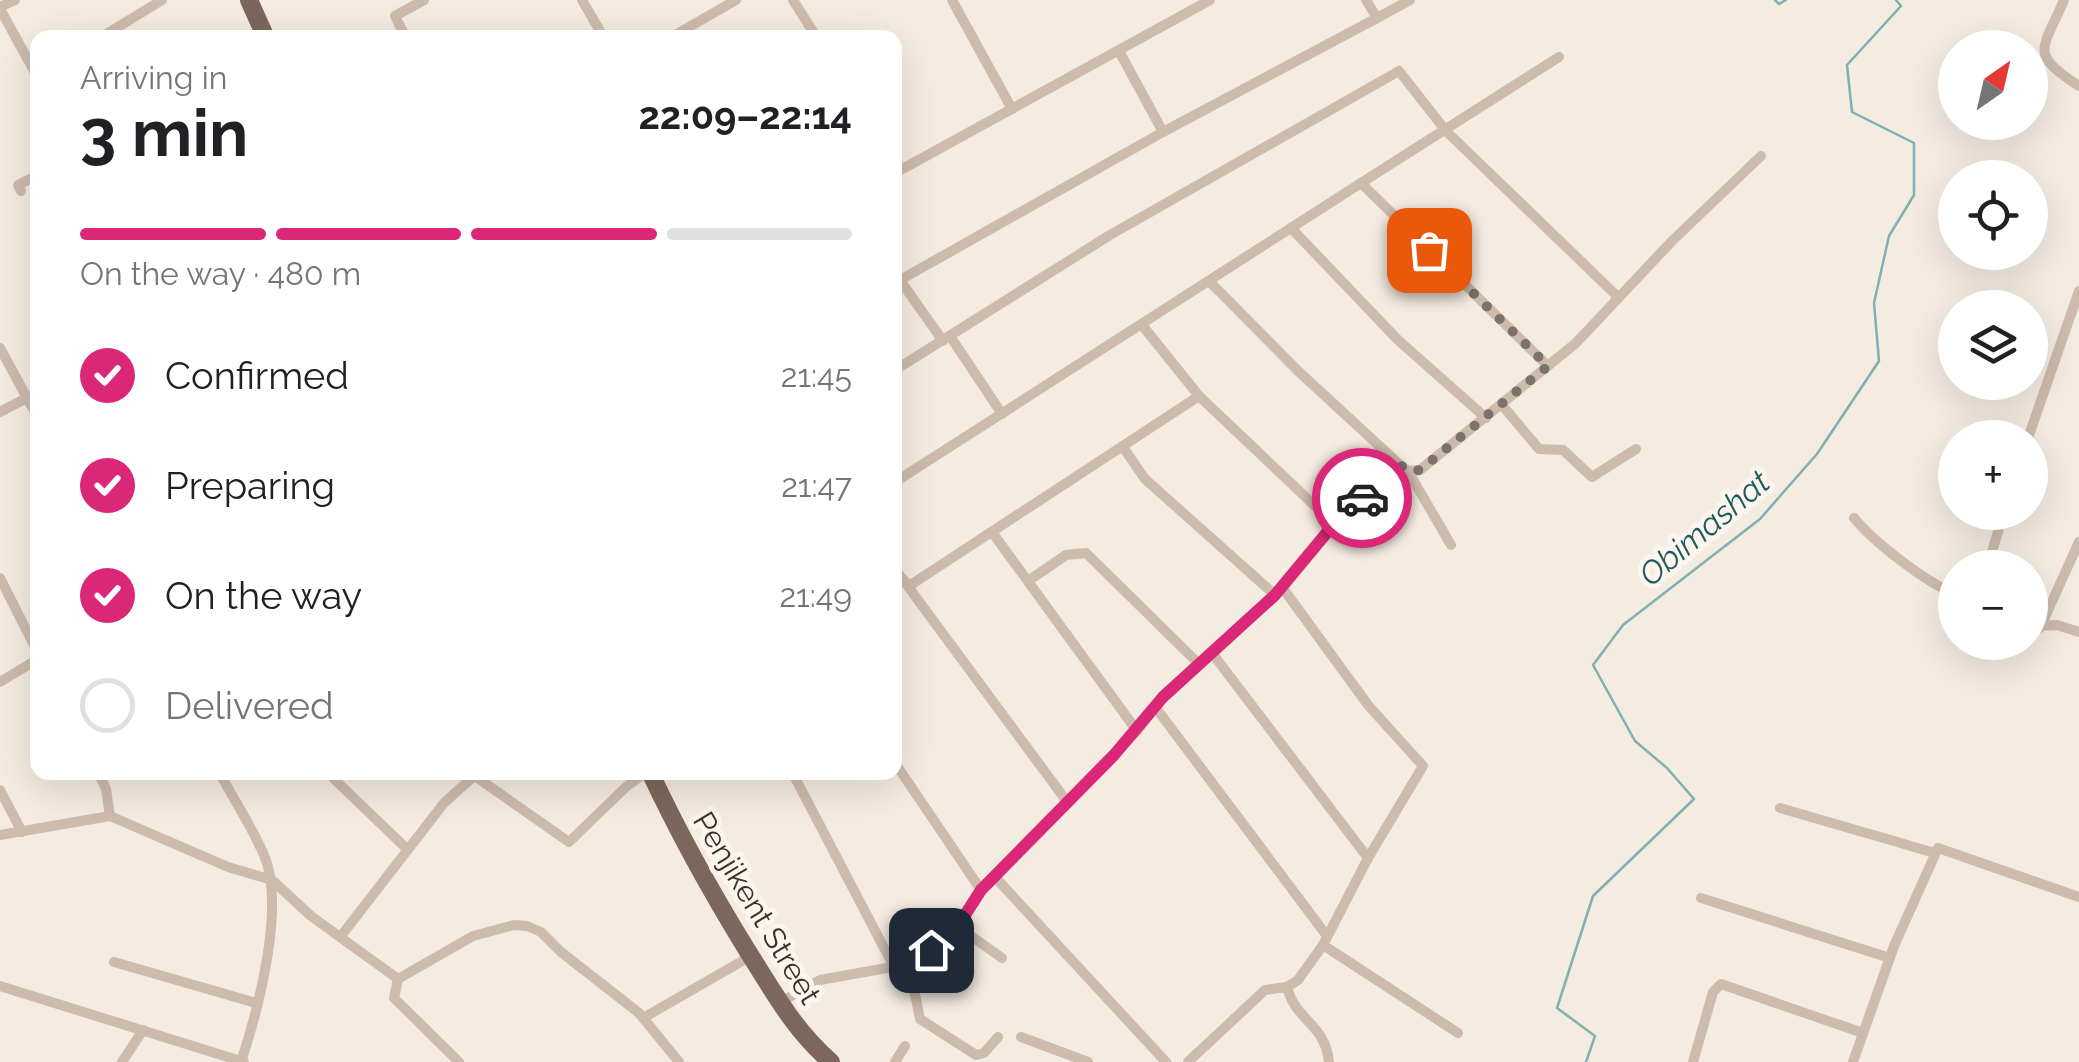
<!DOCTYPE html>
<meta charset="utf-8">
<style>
body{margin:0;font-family:Raleway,sans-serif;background:#f6f6f6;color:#202124;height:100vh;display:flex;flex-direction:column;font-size:38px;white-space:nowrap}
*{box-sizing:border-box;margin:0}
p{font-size:32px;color:#757577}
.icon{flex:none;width:55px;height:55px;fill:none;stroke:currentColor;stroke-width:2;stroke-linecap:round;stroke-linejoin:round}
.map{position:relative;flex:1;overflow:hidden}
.panel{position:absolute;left:30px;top:30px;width:872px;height:750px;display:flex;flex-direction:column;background:#fff;border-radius:20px;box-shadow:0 10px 40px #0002}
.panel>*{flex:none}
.needle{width:65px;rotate:34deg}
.tools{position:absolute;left:1938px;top:30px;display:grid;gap:20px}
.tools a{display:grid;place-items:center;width:110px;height:110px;border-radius:50%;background:#fff;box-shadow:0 10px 40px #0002;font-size:50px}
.pin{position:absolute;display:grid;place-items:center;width:85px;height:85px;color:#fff;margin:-42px;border-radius:20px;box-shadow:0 5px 15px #0006}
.courier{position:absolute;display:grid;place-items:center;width:100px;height:100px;margin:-50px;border:8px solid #db2777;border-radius:50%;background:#fff;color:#222;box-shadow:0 2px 12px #0007}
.head em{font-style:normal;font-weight:700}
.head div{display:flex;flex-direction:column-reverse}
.head{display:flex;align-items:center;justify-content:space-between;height:170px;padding:0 50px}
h1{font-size:65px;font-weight:700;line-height:75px}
.bar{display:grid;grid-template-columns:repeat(4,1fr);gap:15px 10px;align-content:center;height:120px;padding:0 50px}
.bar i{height:12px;border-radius:8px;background:#e0e0e0}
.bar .active{background:#db2777}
.bar p{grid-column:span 4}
ol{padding:0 50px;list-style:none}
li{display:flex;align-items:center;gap:30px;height:110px}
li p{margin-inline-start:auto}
li .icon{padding:10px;border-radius:50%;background:#db2777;color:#fff;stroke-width:4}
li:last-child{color:#757577}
li i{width:55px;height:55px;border:5px solid #e0e0e0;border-radius:50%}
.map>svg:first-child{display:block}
</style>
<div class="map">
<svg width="2079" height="1062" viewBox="0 0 2079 1062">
<rect width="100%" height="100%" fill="#f4ebe1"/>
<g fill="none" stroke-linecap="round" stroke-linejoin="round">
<g stroke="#7fb0b2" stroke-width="2.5">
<polyline points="1775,0 1779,4 1786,0"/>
<polyline points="1586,1062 1595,1036 1557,1008 1593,896 1694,799 1667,768 1635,741 1593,665 1623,625 1760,519 1817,454 1879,361 1874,303 1889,236 1914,195 1914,143 1852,112 1847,65 1901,6 1896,0"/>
</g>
<g stroke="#cdbbac" stroke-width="10">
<polyline points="582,0 604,38"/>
<polyline points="793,0 817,38"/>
<polyline points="952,0 1012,109"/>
<path d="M2064,0C2043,50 2028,53 2079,86"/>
<polyline points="0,7 15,0"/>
<polyline points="0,9 38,78"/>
<polyline points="1377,18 1410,0"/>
<polyline points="100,38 162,0"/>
<polyline points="406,38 395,16 424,0"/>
<polyline points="670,38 736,0"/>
<polyline points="1119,51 1163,132"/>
<polyline points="895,173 1210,0"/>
<polyline points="1361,183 1559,57"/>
<polyline points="21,191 18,185 38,175"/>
<polyline points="1291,228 1398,340 1486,418"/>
<polyline points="895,273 943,341"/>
<polyline points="900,280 1163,132 1377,18 1366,0"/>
<polyline points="1209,281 1297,370 1399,464 1408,471 1420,470 1576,343 1672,241 1761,156"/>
<polyline points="1142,325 1199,396 1334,524"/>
<polyline points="950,336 1002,414"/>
<polyline points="0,348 38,418"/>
<polyline points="895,370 1110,235 1399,71 1446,131 1618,297"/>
<polyline points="1502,405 1539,449 1563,450 1592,477 1636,449"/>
<polyline points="0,412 38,392"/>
<polyline points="2028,438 2079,291"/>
<polyline points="1123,447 1145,479 1275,595"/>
<polyline points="1408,471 1451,545"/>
<polyline points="895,482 1361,183 1548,366"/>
<path d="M1854,518C1875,543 1924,581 1955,594"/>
<polyline points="992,532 1137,731"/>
<polyline points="1987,568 2004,512"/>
<polyline points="895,569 1068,803"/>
<polyline points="0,578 38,653"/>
<polyline points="1028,581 1066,555 1086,553 1199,664"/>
<polyline points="895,584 903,579 909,586 1199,396"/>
<polyline points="2030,626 2057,625 2079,632"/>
<polyline points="2040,628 2079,542"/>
<polyline points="1212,653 1368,858"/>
<polyline points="0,682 38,659"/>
<polyline points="1156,708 1327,936"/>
<polyline points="895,763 981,890"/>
<polyline points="98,772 106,789 110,816"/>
<path d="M219,772C234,800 252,827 264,855C286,906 258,1010 241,1062"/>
<polyline points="469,772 569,842 627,786 647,772"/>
<polyline points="792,772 893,965"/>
<polyline points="334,779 407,849"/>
<polyline points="0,790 22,832"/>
<polyline points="1780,808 1935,853"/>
<polyline points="0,835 110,816 228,867 272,880 311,916 398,979 473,936 514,925 527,926 541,932 561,952 639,1013 679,1062"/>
<polyline points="994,876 1166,1062"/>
<polyline points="1701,898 1890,958"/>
<polyline points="957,926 1002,958"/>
<polyline points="341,936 444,803 474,776"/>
<polyline points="1323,945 1458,1033"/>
<polyline points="114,962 256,1003"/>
<polyline points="909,964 920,1019 976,1055 984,1053 998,1037"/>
<polyline points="398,979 394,998 459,1062"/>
<polyline points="0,986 244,1062"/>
<path d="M1287,987C1296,1022 1325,1023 1329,1062"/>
<polyline points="779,1003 820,980 909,964 931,951 957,926 981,890 1137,731 1163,697 1275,595 1334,524 1399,464"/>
<polyline points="643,1018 751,956"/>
<polyline points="1021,1037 1088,1062"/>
<polyline points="122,1062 143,1030"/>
<polyline points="895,1062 905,1046"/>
<polyline points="1188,1062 1265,990 1287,987 1298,980 1323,945 1368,858 1423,766 1368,705 1282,587"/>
<polyline points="1693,1062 1713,992 1721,984 1863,1033"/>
<polyline points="1853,1062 1894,946 1938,848 2079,897"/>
</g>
<g stroke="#7d675c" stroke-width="18">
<polyline points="249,0 266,38"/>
<path d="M650,772C680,836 710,890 747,950C773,991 794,1030 831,1062"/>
</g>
</g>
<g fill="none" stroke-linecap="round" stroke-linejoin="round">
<polyline stroke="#7c716b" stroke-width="10" stroke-dasharray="0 18" points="1362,498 1399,464 1408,471 1420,470 1548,366 1429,250"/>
<polyline stroke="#db2777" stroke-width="12" points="931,950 958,926 981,890 1114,755 1163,697 1275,595 1334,524 1362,498"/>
</g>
<g text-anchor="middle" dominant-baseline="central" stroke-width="10" stroke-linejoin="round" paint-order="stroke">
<g font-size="30" fill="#3b302b" stroke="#fbf5ee">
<text transform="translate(757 908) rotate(59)">Penjikent Street</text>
</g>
<g font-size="32" font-style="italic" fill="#1f5a5e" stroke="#fbf5ee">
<text transform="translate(1704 528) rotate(-40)">Obimashat</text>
</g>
</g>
</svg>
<div class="tools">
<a><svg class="needle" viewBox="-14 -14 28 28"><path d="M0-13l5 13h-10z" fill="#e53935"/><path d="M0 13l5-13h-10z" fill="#757577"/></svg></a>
<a><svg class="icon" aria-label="locate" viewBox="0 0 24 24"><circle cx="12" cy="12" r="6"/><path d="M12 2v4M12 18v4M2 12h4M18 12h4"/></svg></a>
<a><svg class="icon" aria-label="layers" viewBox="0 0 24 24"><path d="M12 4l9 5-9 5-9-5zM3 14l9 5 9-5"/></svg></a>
<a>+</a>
<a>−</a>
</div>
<div class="pin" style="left:1429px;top:250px;background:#ea580c"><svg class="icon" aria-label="bag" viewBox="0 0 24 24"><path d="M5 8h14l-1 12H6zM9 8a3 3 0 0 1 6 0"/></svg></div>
<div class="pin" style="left:931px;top:950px;background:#1f2937"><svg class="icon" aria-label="home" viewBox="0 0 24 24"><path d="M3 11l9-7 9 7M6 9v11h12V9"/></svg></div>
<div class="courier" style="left:1362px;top:498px"><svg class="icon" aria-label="car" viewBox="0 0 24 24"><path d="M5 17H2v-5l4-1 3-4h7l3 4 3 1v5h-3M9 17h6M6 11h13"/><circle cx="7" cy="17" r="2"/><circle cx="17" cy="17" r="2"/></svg></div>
<section class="panel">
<div class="head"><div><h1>3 min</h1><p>Arriving in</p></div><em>22:09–22:14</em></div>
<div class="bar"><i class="active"></i><i class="active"></i><i class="active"></i><i></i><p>On the way · 480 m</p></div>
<ol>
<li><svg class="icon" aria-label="check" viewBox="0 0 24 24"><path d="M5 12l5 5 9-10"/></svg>Confirmed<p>21:45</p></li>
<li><svg class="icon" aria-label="check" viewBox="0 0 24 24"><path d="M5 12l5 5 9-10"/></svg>Preparing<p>21:47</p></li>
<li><svg class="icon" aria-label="check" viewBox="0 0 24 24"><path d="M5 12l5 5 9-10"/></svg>On the way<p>21:49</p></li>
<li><i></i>Delivered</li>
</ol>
</section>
</div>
